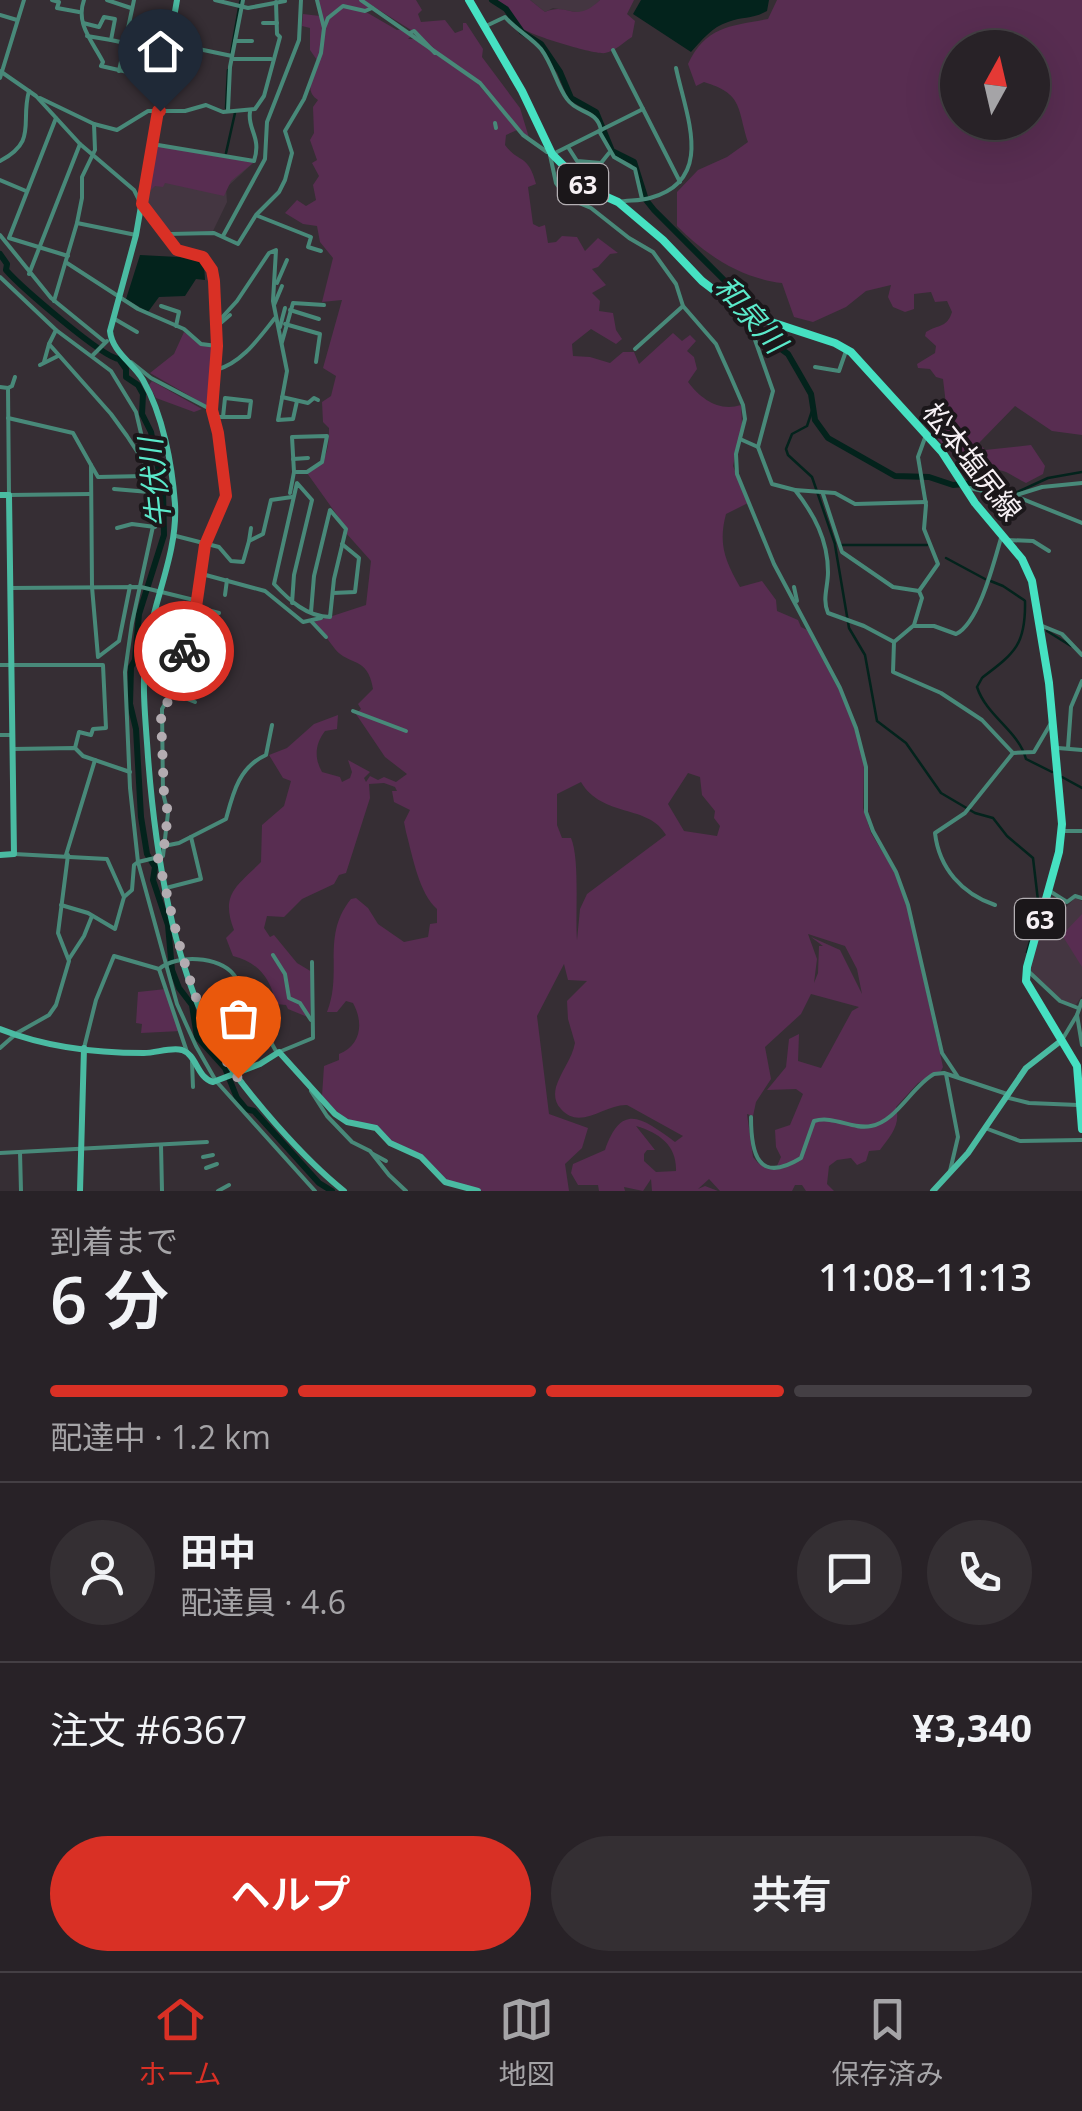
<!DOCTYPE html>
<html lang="ja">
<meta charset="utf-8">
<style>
body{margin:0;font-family:"Open Sans","Noto Sans JP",sans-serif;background:#342f33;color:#f1f3f6;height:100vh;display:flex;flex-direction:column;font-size:38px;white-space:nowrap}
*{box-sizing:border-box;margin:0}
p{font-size:32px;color:#a5a4a7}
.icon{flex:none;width:55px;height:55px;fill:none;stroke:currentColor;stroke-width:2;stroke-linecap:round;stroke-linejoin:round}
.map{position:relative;height:1191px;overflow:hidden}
.drawer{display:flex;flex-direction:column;background:#282227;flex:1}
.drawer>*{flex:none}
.needle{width:65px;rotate:8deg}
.fabs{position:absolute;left:940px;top:30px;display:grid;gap:20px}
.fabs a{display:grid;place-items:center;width:110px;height:110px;border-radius:50%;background:#282227;box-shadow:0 10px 40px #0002,0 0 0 2px #443f44;font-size:50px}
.pin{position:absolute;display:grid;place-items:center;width:85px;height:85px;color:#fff;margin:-102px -42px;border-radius:50% 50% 50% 0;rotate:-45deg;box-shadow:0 0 10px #0007}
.pin .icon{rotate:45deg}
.courier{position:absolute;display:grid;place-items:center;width:100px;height:100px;margin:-50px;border:8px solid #d93025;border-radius:50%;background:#fff;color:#222;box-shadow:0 2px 12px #0007}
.head em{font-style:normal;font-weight:600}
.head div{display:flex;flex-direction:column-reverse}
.head{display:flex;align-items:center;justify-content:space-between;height:170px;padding:0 50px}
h1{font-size:65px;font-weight:600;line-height:75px}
.bar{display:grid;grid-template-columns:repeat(4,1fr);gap:15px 10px;align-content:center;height:120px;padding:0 50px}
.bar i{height:12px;border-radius:8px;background:#443f44}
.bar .selected{background:#d93025}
.bar p{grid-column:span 4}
.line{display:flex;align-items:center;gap:25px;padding:0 50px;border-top:2px solid #443f44}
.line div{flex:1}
.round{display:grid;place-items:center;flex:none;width:105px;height:105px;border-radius:52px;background:#342f33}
.button{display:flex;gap:20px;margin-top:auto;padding:20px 50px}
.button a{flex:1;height:115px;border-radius:60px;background:#d93025;color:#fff;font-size:40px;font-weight:600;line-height:115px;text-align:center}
.button a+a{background:#342f33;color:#f1f3f6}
.tab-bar{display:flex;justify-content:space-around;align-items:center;height:140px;border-top:2px solid #443f44;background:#282227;font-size:28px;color:#a5a4a7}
.tab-bar a{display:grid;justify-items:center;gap:5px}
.tab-bar .selected{color:#d93025}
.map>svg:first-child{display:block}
</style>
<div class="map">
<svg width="1082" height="1191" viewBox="0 0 1082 1191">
<rect width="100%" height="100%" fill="#362e34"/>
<g fill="#443641">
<polygon points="530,0 600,0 588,12 582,13 553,8 545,12"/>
<polygon points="155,145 253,163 226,188 227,202 213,231 165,231 148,211 145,204"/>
<polygon points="1075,898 1082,901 1082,996 1075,1006 1062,1001 1038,981 1030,969 1038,936"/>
</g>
<g fill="#582d51" fill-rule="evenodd">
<path d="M318,0H359L369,7L366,12L397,30L404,29L411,36L408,39H415L478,84L517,130L506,135L505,145C519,164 528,153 536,184L528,187L533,224L539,227L545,225L548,243L556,242L562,236L577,237L585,251L598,238L618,253L610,254L598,267L592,269L606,285L592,293L600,301L599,311L613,313L616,330L622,339L616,344L591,329L572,344L573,356L590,357L610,363L623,352H634L639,364L673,333L682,341L690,335L696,341L687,351L694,357L697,369L688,382C701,399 719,412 741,405L742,424L733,466L748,503L726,514C718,544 725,561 740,587L762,581L776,600L777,611L798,620L801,627L807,630L843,698L859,741L864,764L863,808L871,833L894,871L908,909L943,1067L941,1071L918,1083L896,1107C901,1126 890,1136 880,1150L869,1151L866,1161L857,1165L851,1158L837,1160L829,1166L827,1184L834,1191H806L802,1185H795L792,1191H720L709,1179L698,1189L705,1186L718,1191H652L651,1179L643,1191L624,1187L625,1191H599L598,1185H578L571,1173L573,1164L605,1150C622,1101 643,1119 675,1142L683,1136L627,1105C605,1104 580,1131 561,1109C555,1103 554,1095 556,1087C561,1071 572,1059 575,1043L568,1019L567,1001L587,981L568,980L564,964L537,1016L549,1114L588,1128L582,1148L565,1164L569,1191H482L446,1180L430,1163L393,1143L380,1129L342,1117L322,1096L324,1066L339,1060V1054C361,1045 364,1023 353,1003L346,1001L337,1012H327C343,972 321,936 351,899L356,898L368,908L378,924L404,942L428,937L430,924L437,923V909C419,893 413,858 406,832L404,822L410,810L394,802L392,791H397L395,787L384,783L369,784L370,798L346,873L339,875L334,884L302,899L284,917L267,916L264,928L270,937L274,935L297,963L312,972L310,1018L288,1009L286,1005L276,1004C271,980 259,962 233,956L226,938L234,930C220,894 237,886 261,862L262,825L284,806L291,781L283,778L269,755L287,748L314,724L338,715L337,729L325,731C315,744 314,758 322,772L340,777L342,782L350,778L352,772L348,760L370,772L364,778L366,782L370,776L378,780L384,777L396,782L407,774L385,757L356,714L361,709L358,704L373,689C368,656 349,666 335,649C328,640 322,631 314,622L366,605L371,561L346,533L347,529L307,473C327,464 329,449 329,428L323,422L322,402L331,396L336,376L323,368L342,300L322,302L333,258L320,242L317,226L303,224L285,213L297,200L306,206L316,200L313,185L319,176L312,163L317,160L310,140L314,133L313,107L318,100C304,91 312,77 319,63L310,50V28L302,26L303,14L320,16ZM688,773L700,777L702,795L715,811L714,818L720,826L717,836L684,831L668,804ZM581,782C602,818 649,804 666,835L587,894L580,909L577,940C575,914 580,859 571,838H562L557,825V794ZM808,934L845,946L857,969L862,994L840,950L811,937L823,946H819L818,973L814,983L817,959ZM811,994L859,1007L852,1011L821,1068L798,1061L799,1034L789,1039L786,1067L767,1090L796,1089L803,1094L790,1125L775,1130L776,1147L781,1157L776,1168L758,1163L753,1157L747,1114L753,1116L756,1102L771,1079L765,1047L801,1014ZM636,1126C660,1133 677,1146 676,1171L656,1172L644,1161V1154L647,1150H655Z"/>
<polygon points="363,0 416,0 422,10 418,14 421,22 445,20 455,33 463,30 463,23 466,23 483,49 482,57 520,108 530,141 480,82 437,54 411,30"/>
<path d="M494,0H530L545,12C569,1 574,25 600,0H634L627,14L635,21L632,37C624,42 615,51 605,53C596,55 529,35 522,28C512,18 506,9 494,0Z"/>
<path d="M777,0H1082V435L1052,431L1015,406L979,443L985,450L1031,445L1045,466L1043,474L1026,483C1019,480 1010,473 1003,471C969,462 963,468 937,438L947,413L943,379L936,377L930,369L918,368L917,364L935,353L936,346L925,336L926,332C939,324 947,328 952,312L947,301L935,302L931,292L914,294V309L905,312L893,307L888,297L891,285L866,291L846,307L813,322L794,317L782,283C740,278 706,255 677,226V192L698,170L727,157L748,142C737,107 743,94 704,82L696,86L688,64C706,26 731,26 768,19ZM958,48H1032V122H958Z"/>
<polygon points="155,145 252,162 253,163 231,181 224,196 165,183 163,187 155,186 151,190 147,189"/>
<polygon points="184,332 199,344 215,347 209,407 150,373 174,354"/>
<polygon points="152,381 202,409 194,412 156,398 149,385"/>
<polygon points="1082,914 1082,967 1062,935"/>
<polygon points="166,989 181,1031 141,1033 142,1024 136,1023 138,992"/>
</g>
<g fill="#03231c">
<path d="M641,0H769L767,11C751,20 744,16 728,22C712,27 702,40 691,52L633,14Z"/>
<polygon points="140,255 197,258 204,263 205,280 196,279 185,296 159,297 148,312 126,299"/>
</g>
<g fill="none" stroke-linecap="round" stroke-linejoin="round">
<g stroke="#03231c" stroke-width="2.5">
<polyline points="240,3 241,0"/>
<polyline points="231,53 239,8"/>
<polyline points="226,108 228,70"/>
<polyline points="226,153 235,113"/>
<polyline points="812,411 807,426 792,434 786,449 788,455 812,477 835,544"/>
<polyline points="974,483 1015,493 1048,478 1082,472"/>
<polyline points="835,545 849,628 865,655 877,721 906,743 941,793 975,813 993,818 1007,836 1033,858 1039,909 1027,952"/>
<polyline points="841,545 927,545"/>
<polyline points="946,558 985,579"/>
<polyline points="988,580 1003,586 1024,600"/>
<polyline points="1047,631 1071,646"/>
<path d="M983,677C1015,653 1026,644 1025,601"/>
<path d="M982,678L977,687C987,717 1018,730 1026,759L1052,772"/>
<polyline points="1062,777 1082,788"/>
</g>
<g stroke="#03231c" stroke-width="6">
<polyline points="492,0 506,9 522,32 541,44 560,72 571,98 596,112 612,151 634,162 646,200 654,210 755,311 763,336 788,354 799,373 811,394 815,420 828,438 895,476 929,477 953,485 974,483"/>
<path d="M0,254L7,264L6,270C21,287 103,358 119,359L126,369V377L138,385L143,394L142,414L151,432L163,492L164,535L139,614L135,660L131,667L130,704L136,729L141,817L147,854L155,867L153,880L168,925L172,970L179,988L192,1005L197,1037L225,1068L237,1098L246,1109L254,1111L319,1183L332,1191"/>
</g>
<g stroke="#488979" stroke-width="4">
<polyline points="52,0 59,2 57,8 79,12"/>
<path d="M84,0C75,24 93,42 103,62L101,66L163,80"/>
<polyline points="107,0 131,8"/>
<polyline points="215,0 248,8 285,1"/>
<polyline points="361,0 480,83 523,135 547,152 555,153 643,109"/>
<polyline points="0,15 17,20"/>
<polyline points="83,23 99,27 104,17 115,19 111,40 125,43"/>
<polyline points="263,23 277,23"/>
<path d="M486,26L505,17C516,30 531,37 541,49C553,65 557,86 567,99C577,114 597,109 601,130"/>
<polyline points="324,28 328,18 343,6 365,11 372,8"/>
<polyline points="410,33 414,31 435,53"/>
<polyline points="87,36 111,40"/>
<polyline points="235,41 252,41"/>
<polyline points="170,43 232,56"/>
<polyline points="613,50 680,182"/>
<polyline points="232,59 271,59"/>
<polyline points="0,71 36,96 80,144 134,190 145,212 177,250 203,257 212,270 214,281 217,346 212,410 218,433 225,496 207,536 194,619 175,686 162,709 163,793 168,813 163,856 138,862"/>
<polyline points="119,71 134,0"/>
<polyline points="0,78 24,0"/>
<polyline points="40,98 94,124"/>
<polyline points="228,110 230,67 243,0"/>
<polyline points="56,118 9,238 68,256"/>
<polyline points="495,123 496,128"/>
<polyline points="599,131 614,157 635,169 642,199"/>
<path d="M152,144L254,161C262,137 247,129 250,112"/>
<polyline points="568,147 577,161 601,163 609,153"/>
<polyline points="550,155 556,183 567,198 591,208 629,238 653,252 676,284 683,306 716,344 730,375 743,405 745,419 736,454 737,474 774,564 840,688 856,728 866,767 866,812 873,831 896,872 908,905 942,1053 958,1077"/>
<path d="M0,161C38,141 20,123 29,91"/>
<polyline points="0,180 26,191"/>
<path d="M618,202C628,200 640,201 650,198C716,180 686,116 676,68"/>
<polyline points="258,216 311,237 308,247 321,251"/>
<polyline points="77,223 136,235"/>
<polyline points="164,234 214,233 238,244 256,215 279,192 285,180 292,153 285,131 304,99 321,53 324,28 317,0"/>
<polyline points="0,235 51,298 105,342"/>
<polyline points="223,236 265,159 267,122 299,40 301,0"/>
<polyline points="67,263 138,309 184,329 201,344 217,346"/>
<polyline points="29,274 80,144"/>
<polyline points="0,277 56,330 111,371 136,412 153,484 155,517 132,623 125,672 130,788 138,862 177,1004 196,1046 216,1081 315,1191"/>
<polyline points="277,283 287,260"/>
<polyline points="54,301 77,223 82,198 82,177 95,150 94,124 117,130 148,111 185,111 206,105 223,112 255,109 264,96 280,37 277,34 276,2"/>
<polyline points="274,305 282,286"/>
<polyline points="161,306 179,312 176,326"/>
<polyline points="290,310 319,319"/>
<polyline points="747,317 773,391 758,447"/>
<polyline points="113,318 137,332"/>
<polyline points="216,324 237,301 269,253 276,250 273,301 287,371 278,420 293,419 297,401"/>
<polyline points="285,324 320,334 316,362"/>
<polyline points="216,327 230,315"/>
<polyline points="280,327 285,308"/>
<polyline points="56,330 49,344 111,414 127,436 144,462 150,492 155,493"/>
<polyline points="282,342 293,303 324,305"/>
<polyline points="635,349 683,306"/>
<polyline points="93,355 107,341"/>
<polyline points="44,362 49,344"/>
<polyline points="131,362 151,378 212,410"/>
<polyline points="40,365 58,356"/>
<polyline points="815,367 839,371 846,351"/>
<path d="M216,370C242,363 259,338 275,318"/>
<polyline points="0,387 8,388 9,495 91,494"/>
<polyline points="8,388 12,386 15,377"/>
<polyline points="282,397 308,403 314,398 318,400"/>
<polyline points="215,417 249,417 251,401 225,398 223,417"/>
<polyline points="8,418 73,433 91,465 92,587 98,657 119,641 130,586"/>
<polyline points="740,439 758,447 772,484 795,490"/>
<polyline points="293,459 308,458"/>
<polyline points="91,465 98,477 144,476"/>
<polyline points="965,487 1010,497 1042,487 1082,483"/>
<polyline points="114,489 149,492"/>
<polyline points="290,493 294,472 292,437 327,436 322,462 307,472 294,472"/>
<polyline points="823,494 842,552 893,587 919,591"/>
<polyline points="1015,496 1082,523"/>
<path d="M926,502L855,504L835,493L795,490C814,514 828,540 828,572C828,587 822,599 828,613L864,626L894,642L893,672L941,693L982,720L1013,753L1034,752L1051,723"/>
<polyline points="117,528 132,524 155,527"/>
<polyline points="176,536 219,547 231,561 243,562 249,541 263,534 271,500 292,497"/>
<polyline points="1006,540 1033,541 1049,551"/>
<polyline points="249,541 251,528"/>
<polyline points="202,574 265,591 303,622 321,618"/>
<polyline points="794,587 797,601"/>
<polyline points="10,588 141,587 194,600"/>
<polyline points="333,593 355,592 359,558 342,544"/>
<polyline points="225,595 227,580"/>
<path d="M292,603L294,575L312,500L297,483L274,584C289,600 307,617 330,617L334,579L346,529L330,510L314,576L311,612"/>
<polyline points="196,607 219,613"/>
<polyline points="311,621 326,637"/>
<polyline points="914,625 922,598 919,591 938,564 924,529 926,505 918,457 926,435"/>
<polyline points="1040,625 1062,634 1082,655"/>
<path d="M894,642L913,626H934L956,634C979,623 994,562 1001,538"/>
<polyline points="145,659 178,666"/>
<polyline points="0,665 103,665 106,728 93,729 91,735 79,732 75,748"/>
<polyline points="172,693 195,702"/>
<polyline points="353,711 406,731"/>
<polyline points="0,735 12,735"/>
<polyline points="1058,748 1082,750"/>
<polyline points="1068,748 1071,707 1082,681"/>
<polyline points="12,749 75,748 83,756 130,772"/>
<polyline points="1062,831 1082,831"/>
<path d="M164,846L179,843L226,819C233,793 239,767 266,755L272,725"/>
<polyline points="14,854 107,859 124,897"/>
<polyline points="66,855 95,760"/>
<polyline points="166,888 201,879 191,837"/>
<polyline points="1048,890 1067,902 1075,896 1082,898"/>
<polyline points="61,905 88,913 115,929 124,897 132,890 134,865 138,862"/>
<path d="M995,905C962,894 939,868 935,833L965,813L1013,753"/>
<polyline points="273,955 285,974 289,998 300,1003 311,1020"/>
<polyline points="69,959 84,936 92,916"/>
<polyline points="159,969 187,1052"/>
<polyline points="1027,970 1060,1001 1078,1008"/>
<polyline points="1082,1001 1077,1015 1082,1045"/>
<polyline points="1062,1040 1077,1015"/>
<polyline points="0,1048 17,1033 49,1015 56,1005 69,961 58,933 68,855"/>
<path d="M84,1048L96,1000L114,956L159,969C176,954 220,956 234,975C243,987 247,1007 251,1022L262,1026L277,1053"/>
<polyline points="279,1052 313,1038 312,962"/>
<polyline points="192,1062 193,1087"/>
<polyline points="946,1074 958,1137 950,1171"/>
<polyline points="311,1091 327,1116 352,1142 370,1151 389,1175 406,1191"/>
<polyline points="1005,1097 1029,1103 1078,1105"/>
<path d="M751,1117C751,1152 757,1185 801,1158L814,1121C834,1115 852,1130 871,1126C897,1121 912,1086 934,1074L944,1073L1007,1094"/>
<polyline points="985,1128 1020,1141 1082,1140"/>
<polyline points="161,1145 162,1191"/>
<polyline points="20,1152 21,1191"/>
<polyline points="0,1153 207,1142"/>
<polyline points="373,1154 386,1161"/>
<polyline points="203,1157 213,1155"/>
<polyline points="206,1168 217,1164"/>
<polyline points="218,1191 229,1185"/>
</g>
<g stroke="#4abba2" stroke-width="6">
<path d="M177,0L136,235L110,331C112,352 133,363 143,380C163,415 172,464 175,504C178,556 150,607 145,659C142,692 146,725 148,757C155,850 173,967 219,1049C243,1091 306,1161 344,1191"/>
<polyline points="0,495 9,495 14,854 0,855"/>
<path d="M0,1029C45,1047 96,1053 144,1053C156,1053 171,1047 182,1050C197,1055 197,1078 213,1082L260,1064L279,1052L335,1114L347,1122L376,1128L390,1143L421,1157L445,1182L478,1191"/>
<polyline points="80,1191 84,1048"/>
<polyline points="933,1191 968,1153 1026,1068 1062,1040"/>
</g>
<polyline stroke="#46e1c2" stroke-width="8" points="469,0 522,91 552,154 576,178 591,190 618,202 663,240 702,281 744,313 835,343 851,352 942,452 975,503 1022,559 1032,581 1049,683 1062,824 1059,852 1027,967 1026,981 1077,1066 1082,1129"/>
</g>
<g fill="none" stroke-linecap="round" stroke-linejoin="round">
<path stroke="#b3acb1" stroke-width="10" stroke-dasharray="0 18" d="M184,651L175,686L161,716L164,794L168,813L163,856L158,858C177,933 191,1014 238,1078"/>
<polyline stroke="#d93025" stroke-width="12" points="160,111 158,111 142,204 177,250 203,257 212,270 214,281 217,346 212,410 218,433 226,496 205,545 196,607 184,651"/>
</g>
<g text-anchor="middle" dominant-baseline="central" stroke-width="8" stroke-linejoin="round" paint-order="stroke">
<g fill="#1b171a" stroke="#b4afb3" stroke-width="2.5">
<rect x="558" y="164" width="50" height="40" rx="8"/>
<rect x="1015" y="899" width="50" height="40" rx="8"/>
</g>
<g font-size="25" font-weight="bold" fill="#f6f0f4">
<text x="583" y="184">63</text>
<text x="1040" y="919">63</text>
</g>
<g font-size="28" fill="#f6f0f4" stroke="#1b171a">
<text transform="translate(973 461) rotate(52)">松本塩尻線</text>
</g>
<g font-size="30" font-style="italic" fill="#5be9ca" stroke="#1b171a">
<text transform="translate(751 314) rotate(49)">和泉川</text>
<text transform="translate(154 483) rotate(-96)">牛伏川</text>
</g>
</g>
</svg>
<div class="fabs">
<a><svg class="needle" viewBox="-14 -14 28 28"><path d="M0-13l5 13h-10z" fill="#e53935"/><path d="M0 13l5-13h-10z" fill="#a5a4a7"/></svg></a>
</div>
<div class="pin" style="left:238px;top:1078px;background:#ea580c"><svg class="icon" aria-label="bag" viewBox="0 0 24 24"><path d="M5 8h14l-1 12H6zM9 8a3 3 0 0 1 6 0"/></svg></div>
<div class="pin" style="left:160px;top:111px;background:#1f2937"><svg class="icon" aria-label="home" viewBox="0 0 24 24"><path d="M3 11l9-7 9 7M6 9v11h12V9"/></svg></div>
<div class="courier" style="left:184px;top:651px"><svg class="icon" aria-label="bike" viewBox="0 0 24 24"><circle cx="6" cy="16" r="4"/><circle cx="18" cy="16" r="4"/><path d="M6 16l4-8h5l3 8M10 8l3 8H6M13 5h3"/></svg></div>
</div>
<section class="drawer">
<div class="head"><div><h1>6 分</h1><p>到着まで</p></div><em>11:08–11:13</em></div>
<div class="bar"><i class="selected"></i><i class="selected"></i><i class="selected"></i><i></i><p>配達中 · 1.2 km</p></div>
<div class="line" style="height:180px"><a class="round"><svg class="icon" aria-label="person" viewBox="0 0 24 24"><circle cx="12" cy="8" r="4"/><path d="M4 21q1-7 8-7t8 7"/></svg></a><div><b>田中</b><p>配達員 · 4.6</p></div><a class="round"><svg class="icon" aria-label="chat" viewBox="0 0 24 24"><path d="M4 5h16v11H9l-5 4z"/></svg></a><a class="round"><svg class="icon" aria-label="phone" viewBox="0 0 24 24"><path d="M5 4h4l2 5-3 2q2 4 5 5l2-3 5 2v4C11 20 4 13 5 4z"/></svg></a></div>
<div class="line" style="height:130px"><div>注文 #6367</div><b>¥3,340</b></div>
<div class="button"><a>ヘルプ</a><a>共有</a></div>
</section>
<nav class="tab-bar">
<a class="selected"><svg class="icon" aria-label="home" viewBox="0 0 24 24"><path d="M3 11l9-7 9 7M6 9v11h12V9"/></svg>ホーム</a>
<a><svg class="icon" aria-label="map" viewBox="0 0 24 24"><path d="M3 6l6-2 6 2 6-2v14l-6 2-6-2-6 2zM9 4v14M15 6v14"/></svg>地図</a>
<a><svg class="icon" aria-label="saved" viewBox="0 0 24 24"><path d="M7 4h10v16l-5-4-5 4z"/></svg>保存済み</a>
</nav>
